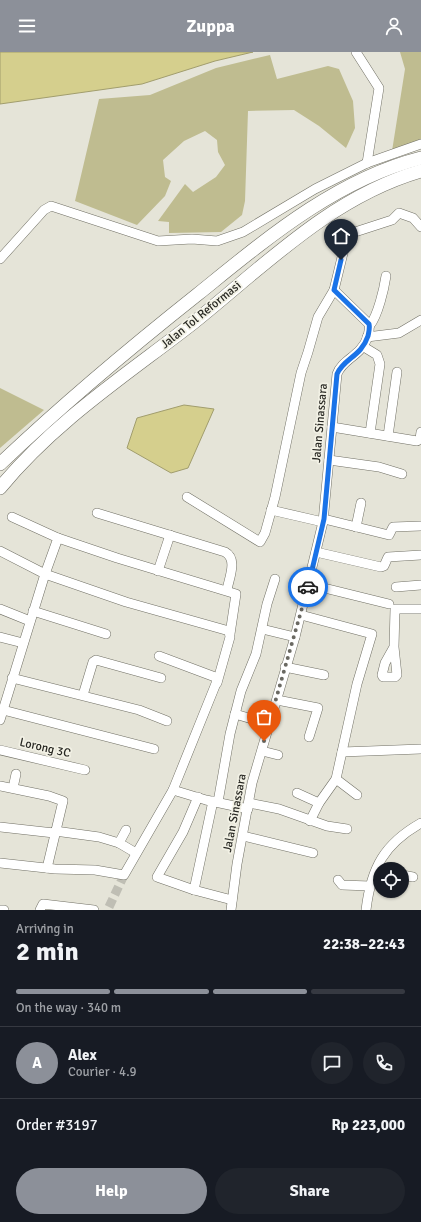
<!DOCTYPE html>
<meta charset="utf-8">
<style>
body{margin:0;font-family:Signika,sans-serif;background:#20242c;color:#f1f3f6;height:100vh;display:flex;flex-direction:column;font-size:15px;white-space:nowrap}
*{box-sizing:border-box;margin:0}
p{font-size:13px;color:#9ea1a6}
.icon{flex:none;width:22px;height:22px;fill:none;stroke:currentColor;stroke-width:2;stroke-linecap:round;stroke-linejoin:round}
.map{position:relative;height:858px;overflow:hidden}
.sheet{display:flex;flex-direction:column;background:#171b24;flex:1}
.sheet>*{flex:none}
.tools{position:absolute;left:373px;top:810px;display:grid;gap:8px}
.tools a{display:grid;place-items:center;width:36px;height:36px;border-radius:50%;background:#171b24;box-shadow:0 1px 3px #0004;font-size:20px}
.pin{position:absolute;display:grid;place-items:center;width:34px;height:34px;color:#fff;margin:-41px -17px;border-radius:50% 50% 50% 0;rotate:-45deg;box-shadow:0 0 4px #0007}
.pin .icon{rotate:45deg}
.courier{position:absolute;display:grid;place-items:center;width:40px;height:40px;margin:-20px;border:3px solid #1a73e8;border-radius:50%;background:#fff;color:#222;box-shadow:0 1px 5px #0007}
.summary em{font-style:normal;font-weight:700}
.summary div{display:flex;flex-direction:column-reverse}
.summary{display:flex;align-items:center;justify-content:space-between;height:68px;padding:0 16px}
h1{font-size:26px;font-weight:700;line-height:30px}
.bar{display:grid;grid-template-columns:repeat(4,1fr);gap:6px 4px;align-content:center;height:48px;padding:0 16px}
.bar i{height:5px;border-radius:3px;background:#363941}
.bar .active{background:#8c9099}
.bar p{grid-column:span 4}
.line{display:flex;align-items:center;gap:10px;padding:0 16px;border-top:1px solid #363941}
.line div{flex:1}
.round{display:grid;place-items:center;flex:none;width:42px;height:42px;border-radius:21px;background:#20242c}
.action{display:flex;gap:8px;margin-top:auto;padding:8px 16px}
.action a{flex:1;height:46px;border-radius:24px;background:#8c9099;color:#fff;font-size:16px;font-weight:700;line-height:46px;text-align:center}
.action a+a{background:#20242c;color:#f1f3f6}
header{display:flex;justify-content:space-between;align-items:center;height:52px;padding:0 16px;background:#8c9099;color:#fff;font-size:18px;font-weight:700}
.map>svg:first-child{display:block}
</style>
<header><svg class="icon" aria-label="menu" viewBox="0 0 24 24"><path d="M4 6h16M4 12h16M4 18h16"/></svg>Zuppa<svg class="icon" aria-label="person" viewBox="0 0 24 24"><circle cx="12" cy="8" r="4"/><path d="M4 21q1-7 8-7t8 7"/></svg></header>
<div class="map">
<svg width="421" height="858" viewBox="0 0 421 858">
<rect width="100%" height="100%" fill="#e5e4d8"/>
<g fill="#bfbc90">
<polygon points="400,0 421,0 421,91 392,99 405,17"/>
<polygon points="270,3 277,27 328,14 339,17 353,49 355,76 346,96 319,74 294,58 248,59 245,149 242,163 221,180 169,181 169,170 158,169 185,132 193,140 216,125 225,113 218,100 217,88 205,79 184,89 163,108 165,125 171,129 165,144 137,173 75,149 99,47 150,43 216,16"/>
<polygon points="0,336 44,358 0,396"/>
</g>
<g fill="#d5cf8d" stroke="#a19d6d">
<polygon points="0,0 253,0 215,9 142,32 0,52"/>
<polygon points="184,353 214,357 188,416 171,421 127,396 137,366"/>
</g>
<g fill="none" stroke-linecap="round" stroke-linejoin="round">
<polyline stroke="#bfbeb4" stroke-width="9" stroke-dasharray="9 4.5" stroke-linecap="butt" points="109,855 124,823"/>
<g stroke="#717065" stroke-width="10">
<g id="minor">
<polyline points="356,0 379,36 367,111"/>
<polyline points="0,207 44,158 51,154 158,189 192,187 217,189 243,180 315,137 367,111 421,92"/>
<path d="M370,273C378,263 384,237 386,224"/>
<polyline points="367,285 399,281 421,268"/>
<polyline points="364,295 377,303 380,312 370,381"/>
<polyline points="332,375 417,389 420,387 421,380"/>
<polyline points="388,384 397,320"/>
<polyline points="329,408 379,415 402,422"/>
<polyline points="187,445 260,490 265,481 275,445 301,321 308,300 318,265 334,238 345,193 349,185 355,180 392,168 399,161 413,166 421,175"/>
<polyline points="271,458 323,470"/>
<path d="M97,461L225,500C238,507 229,526 227,538"/>
<polyline points="12,465 58,486 45,522 126,550 229,579 230,585 217,631"/>
<polyline points="324,467 389,483 393,475 421,474"/>
<polyline points="356,475 361,451"/>
<polyline points="58,486 117,506 236,542 230,582"/>
<polyline points="0,499 45,522 0,668"/>
<polyline points="316,500 381,515 384,514 388,505 421,503"/>
<polyline points="158,519 170,483"/>
<polyline points="308,532 389,552"/>
<polyline points="396,535 421,533"/>
<polyline points="0,557 30,569"/>
<polyline points="33,559 106,582"/>
<polyline points="301,563 372,582 357,632 336,727 319,751 310,769"/>
<polyline points="262,577 295,585"/>
<polyline points="0,585 23,591"/>
<polyline points="394,595 397,623 395,625 383,625 382,623 385,611 394,595 395,557 421,557"/>
<polyline points="285,615 324,623"/>
<polyline points="12,626 139,658 167,669"/>
<polyline points="83,643 93,610 96,608 161,626"/>
<polyline points="277,648 318,656 309,685"/>
<polyline points="3,658 154,697"/>
<polyline points="235,662 269,672"/>
<polyline points="0,698 85,718"/>
<polyline points="262,699 278,703"/>
<polyline points="342,700 421,697"/>
<polyline points="336,727 357,743"/>
<polyline points="0,734 49,744 63,749 47,816"/>
<polyline points="13,736 16,722"/>
<polyline points="173,738 206,748 248,757"/>
<polyline points="297,741 319,751"/>
<polyline points="198,745 183,780 157,825 194,838 232,848"/>
<polyline points="218,750 230,682 241,639 256,602 267,552 275,527"/>
<polyline points="249,751 279,757 327,774 347,777"/>
<polyline points="0,775 54,781"/>
<polyline points="126,778 119,791 136,801"/>
<polyline points="55,779 99,785 119,791"/>
<polyline points="243,784 313,801"/>
<polyline points="0,811 55,817 95,818 124,823 173,738 217,629 215,625 159,604"/>
<polyline points="402,823 413,825"/>
<polyline points="338,828 342,833 370,834"/>
<polyline points="194,838 213,749"/>
<polyline points="0,858 4,858"/>
<polyline points="40,858 43,852 94,858"/>
<path d="M231,858L237,812L252,731L295,585L323,470L337,322C343,306 361,305 368,284C369,279 370,276 369,272L334,238"/>
<path d="M366,858C371,816 384,792 421,771"/>
</g>
</g>
<g stroke="#717065" stroke-width="14">
<g id="highway">
<path d="M0,412C63,352 130,296 198,242C265,188 335,128 421,106"/>
<path d="M0,436C54,370 126,323 193,271C264,214 331,145 421,119"/>
</g>
</g>
<use href="#minor" stroke="#fff" stroke-width="9"/>
<use href="#highway" stroke="#fff" stroke-width="13"/>
</g>
<g fill="none" stroke-linecap="round" stroke-linejoin="round">
<polyline stroke="#6a6962" stroke-width="4" stroke-dasharray="0 7.2" points="264,689 308,535"/>
<path stroke="#1a73e8" stroke-width="5" d="M308,535L324,467L337,322C344,306 361,305 368,284C369,279 370,276 369,272L334,238L341,208"/>
</g>
<g text-anchor="middle" dominant-baseline="central" stroke-width="3.5" stroke-linejoin="round" paint-order="stroke">
<g font-size="12" fill="#272722" stroke="#f2f1e5">
<text transform="translate(201 263) rotate(-39)">Jalan Tol Reformasi</text>
<text transform="translate(320 371) rotate(-85)">Jalan Sinassara</text>
<text transform="translate(45 696) rotate(13)">Lorong 3C</text>
<text transform="translate(235 761) rotate(-79)">Jalan Sinassara</text>
</g>
</g>
</svg>
<div class="tools">
<a><svg class="icon" aria-label="locate" viewBox="0 0 24 24"><circle cx="12" cy="12" r="6"/><path d="M12 2v4M12 18v4M2 12h4M18 12h4"/></svg></a>
</div>
<div class="pin" style="left:264px;top:689px;background:#ea580c"><svg class="icon" aria-label="bag" viewBox="0 0 24 24"><path d="M5 8h14l-1 12H6zM9 8a3 3 0 0 1 6 0"/></svg></div>
<div class="pin" style="left:341px;top:208px;background:#1f2937"><svg class="icon" aria-label="home" viewBox="0 0 24 24"><path d="M3 11l9-7 9 7M6 9v11h12V9"/></svg></div>
<div class="courier" style="left:308px;top:535px"><svg class="icon" aria-label="car" viewBox="0 0 24 24"><path d="M5 17H2v-5l4-1 3-4h7l3 4 3 1v5h-3M9 17h6M6 11h13"/><circle cx="7" cy="17" r="2"/><circle cx="17" cy="17" r="2"/></svg></div>
</div>
<section class="sheet">
<div class="summary"><div><h1>2 min</h1><p>Arriving in</p></div><em>22:38–22:43</em></div>
<div class="bar"><i class="active"></i><i class="active"></i><i class="active"></i><i></i><p>On the way · 340 m</p></div>
<div class="line" style="height:72px"><b class="round" style="background:#8c9099;color:#fff">A</b><div><b>Alex</b><p>Courier · 4.9</p></div><a class="round"><svg class="icon" aria-label="chat" viewBox="0 0 24 24"><path d="M4 5h16v11H9l-5 4z"/></svg></a><a class="round"><svg class="icon" aria-label="phone" viewBox="0 0 24 24"><path d="M5 4h4l2 5-3 2q2 4 5 5l2-3 5 2v4C11 20 4 13 5 4z"/></svg></a></div>
<div class="line" style="height:52px"><div>Order #3197</div><b>Rp 223,000</b></div>
<div class="action"><a>Help</a><a>Share</a></div>
</section>
